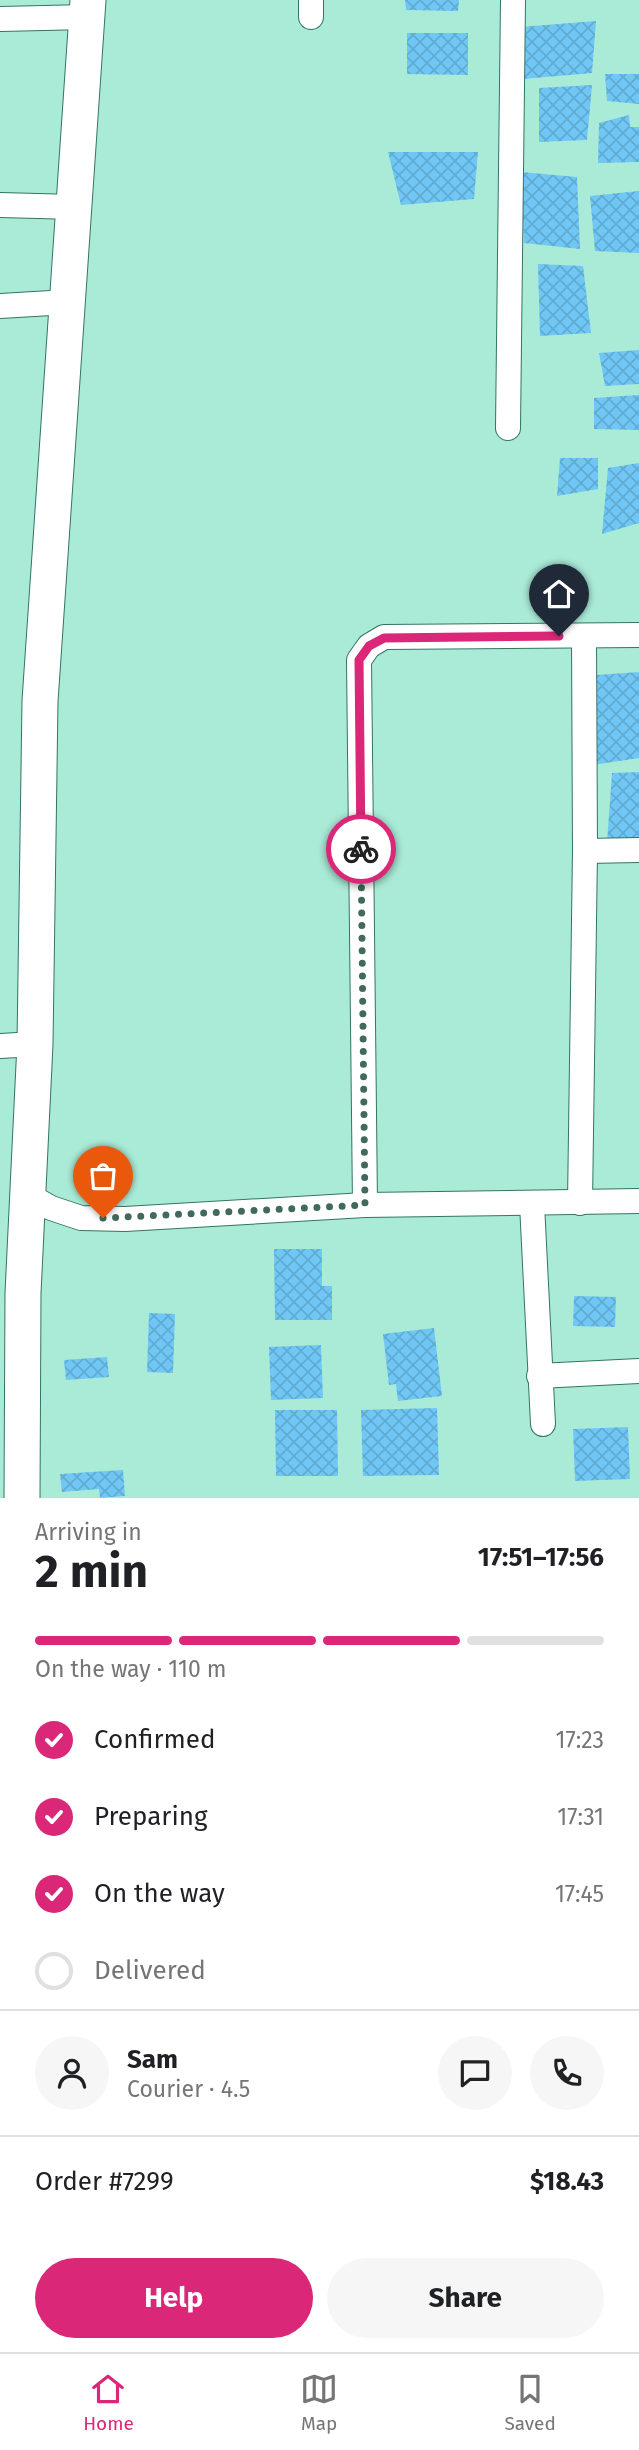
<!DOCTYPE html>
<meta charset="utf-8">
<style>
body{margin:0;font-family:"Fira Sans",sans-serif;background:#f6f6f6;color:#202124;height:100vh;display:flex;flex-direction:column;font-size:26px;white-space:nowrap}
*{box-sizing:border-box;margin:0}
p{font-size:23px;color:#757577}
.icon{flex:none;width:38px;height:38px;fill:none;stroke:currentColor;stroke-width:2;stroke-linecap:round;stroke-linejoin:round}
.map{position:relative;height:1498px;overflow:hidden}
.details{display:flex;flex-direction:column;background:#fff;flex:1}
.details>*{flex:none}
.pin{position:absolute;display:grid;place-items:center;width:60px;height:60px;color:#fff;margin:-72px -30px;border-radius:50% 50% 50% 0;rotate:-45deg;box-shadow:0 0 7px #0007}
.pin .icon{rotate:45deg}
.courier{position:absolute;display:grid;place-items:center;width:70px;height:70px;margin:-35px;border:5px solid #db2777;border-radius:50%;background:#fff;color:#222;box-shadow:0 2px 9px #0007}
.overview em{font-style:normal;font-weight:700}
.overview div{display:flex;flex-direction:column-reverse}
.overview{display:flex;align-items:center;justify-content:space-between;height:119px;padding:0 35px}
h1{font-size:46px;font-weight:700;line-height:52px}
.bar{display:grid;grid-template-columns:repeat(4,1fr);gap:10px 7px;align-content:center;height:84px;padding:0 35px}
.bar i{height:9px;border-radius:5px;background:#e0e0e0}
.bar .on{background:#db2777}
.bar p{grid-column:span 4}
.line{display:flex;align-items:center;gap:18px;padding:0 35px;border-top:2px solid #e0e0e0}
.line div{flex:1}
.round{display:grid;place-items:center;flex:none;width:74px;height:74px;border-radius:37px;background:#f6f6f6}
ol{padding:0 35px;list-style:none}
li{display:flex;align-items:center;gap:21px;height:77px}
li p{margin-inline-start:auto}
li .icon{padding:7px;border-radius:50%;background:#db2777;color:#fff;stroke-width:4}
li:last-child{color:#757577}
li i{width:38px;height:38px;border:4px solid #e0e0e0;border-radius:50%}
.action{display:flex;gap:14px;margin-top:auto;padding:14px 35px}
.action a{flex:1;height:80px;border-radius:42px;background:#db2777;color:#fff;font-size:28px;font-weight:700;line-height:80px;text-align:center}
.action a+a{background:#f6f6f6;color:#202124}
.dock{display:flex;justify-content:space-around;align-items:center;height:98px;border-top:2px solid #e0e0e0;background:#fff;font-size:19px;color:#757577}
.dock a{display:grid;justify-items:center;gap:4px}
.dock .on{color:#db2777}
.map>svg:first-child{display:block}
</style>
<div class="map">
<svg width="639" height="1498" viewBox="0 0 639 1498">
<defs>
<pattern id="building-cross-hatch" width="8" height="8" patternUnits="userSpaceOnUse" patternTransform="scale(1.75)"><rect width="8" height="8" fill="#70c7f5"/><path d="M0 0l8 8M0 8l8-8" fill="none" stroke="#60abd1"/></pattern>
</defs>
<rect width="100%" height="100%" fill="#aaebd7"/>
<g fill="url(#building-cross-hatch)">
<polygon points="405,0 459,0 458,11 406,10"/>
<polygon points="596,21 592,73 523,79 521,27"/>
<polygon points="407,33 468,33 468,75 407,74"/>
<polygon points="605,74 639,74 639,104 607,101"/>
<polygon points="592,85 587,140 539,142 539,88"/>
<polygon points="629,115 630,127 639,127 639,162 598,163 599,123"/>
<polygon points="388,152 478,152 474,199 401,205"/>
<polygon points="521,172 577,177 580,249 524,243"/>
<polygon points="639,191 639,253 595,251 590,196"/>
<polygon points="538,264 583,266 591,333 540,336"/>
<polygon points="639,350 639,384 605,386 599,353"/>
<polygon points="639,395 639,430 594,429 594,398"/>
<polygon points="560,458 598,458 598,489 557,496"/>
<polygon points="639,463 639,523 602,534 608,468"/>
<polygon points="639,672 639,758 593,765 597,675"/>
<polygon points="639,772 639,841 607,843 612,773"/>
<polygon points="274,1249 322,1249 322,1286 332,1286 332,1320 275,1320"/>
<polygon points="574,1296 616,1297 615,1327 573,1326"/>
<polygon points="149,1313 175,1314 173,1373 147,1372"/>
<polygon points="434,1328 442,1396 398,1401 396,1384 389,1385 383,1334"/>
<polygon points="321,1345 323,1398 271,1400 269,1347"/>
<polygon points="107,1357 109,1377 66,1380 64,1360"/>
<polygon points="437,1408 439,1475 363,1476 361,1410"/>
<polygon points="275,1410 337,1410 338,1476 276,1476"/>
<polygon points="628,1427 630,1479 575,1481 573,1429"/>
<polygon points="123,1470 125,1496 100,1498 99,1489 62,1492 60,1474"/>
</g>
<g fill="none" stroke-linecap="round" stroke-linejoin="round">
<g stroke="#347462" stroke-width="26">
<g id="street">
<polyline points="311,17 311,0"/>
<polyline points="0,19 87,17"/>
<polyline points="0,205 75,207"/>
<polyline points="0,306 68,302"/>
<polyline points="508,428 513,0"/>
<polyline points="585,851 639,850"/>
<polyline points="0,1046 35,1044"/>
<polyline points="28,1195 51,1208 81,1218 125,1219 365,1205 639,1201"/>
<polyline points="580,1203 585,851 584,636"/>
<polyline points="532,1204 543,1424"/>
<polyline points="365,1205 359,660 369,646 384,637 639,635"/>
<polyline points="539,1376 639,1371"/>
</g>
</g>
<g stroke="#347462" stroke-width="37">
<polyline id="secondary" points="22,1498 23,1293 35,1044 40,701 88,0"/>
</g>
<use href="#street" stroke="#fff" stroke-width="24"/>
<use href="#secondary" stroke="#fff" stroke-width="35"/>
</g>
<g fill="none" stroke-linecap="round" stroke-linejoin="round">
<polyline stroke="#41695d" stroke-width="7" stroke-dasharray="0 12.6" points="103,1218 365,1205 361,849"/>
<polyline stroke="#db2777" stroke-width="9" points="361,849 359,660 369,646 384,638 559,636"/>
</g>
</svg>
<div class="pin" style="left:103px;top:1218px;background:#ea580c"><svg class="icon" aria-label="bag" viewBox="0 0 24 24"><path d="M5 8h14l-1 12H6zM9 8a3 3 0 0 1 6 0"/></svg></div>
<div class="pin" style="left:559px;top:636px;background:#1f2937"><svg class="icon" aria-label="home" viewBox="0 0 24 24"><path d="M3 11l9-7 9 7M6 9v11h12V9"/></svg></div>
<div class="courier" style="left:361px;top:849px"><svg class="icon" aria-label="bike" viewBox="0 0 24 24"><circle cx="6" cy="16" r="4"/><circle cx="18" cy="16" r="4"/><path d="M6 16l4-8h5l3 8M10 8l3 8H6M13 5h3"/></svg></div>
</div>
<section class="details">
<div class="overview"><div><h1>2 min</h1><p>Arriving in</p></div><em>17:51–17:56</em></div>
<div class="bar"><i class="on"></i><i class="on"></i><i class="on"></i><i></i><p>On the way · 110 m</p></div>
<ol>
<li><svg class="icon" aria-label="check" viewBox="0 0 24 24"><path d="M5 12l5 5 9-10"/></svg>Confirmed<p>17:23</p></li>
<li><svg class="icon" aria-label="check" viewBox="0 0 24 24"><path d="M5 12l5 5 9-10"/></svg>Preparing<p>17:31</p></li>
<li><svg class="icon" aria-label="check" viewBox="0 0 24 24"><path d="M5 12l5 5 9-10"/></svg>On the way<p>17:45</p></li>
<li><i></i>Delivered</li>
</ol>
<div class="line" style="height:126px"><a class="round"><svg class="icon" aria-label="person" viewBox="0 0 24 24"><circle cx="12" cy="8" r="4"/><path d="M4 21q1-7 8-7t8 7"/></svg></a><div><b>Sam</b><p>Courier · 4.5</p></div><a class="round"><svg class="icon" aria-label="chat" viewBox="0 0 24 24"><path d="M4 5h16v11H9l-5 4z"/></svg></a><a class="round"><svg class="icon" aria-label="phone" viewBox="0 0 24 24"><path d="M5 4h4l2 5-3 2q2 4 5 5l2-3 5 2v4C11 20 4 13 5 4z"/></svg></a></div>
<div class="line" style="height:91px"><div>Order #7299</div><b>$18.43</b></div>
<div class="action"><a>Help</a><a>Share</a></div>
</section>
<nav class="dock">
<a class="on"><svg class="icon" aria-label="home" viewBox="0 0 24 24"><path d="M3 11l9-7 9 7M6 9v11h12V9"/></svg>Home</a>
<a><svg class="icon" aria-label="map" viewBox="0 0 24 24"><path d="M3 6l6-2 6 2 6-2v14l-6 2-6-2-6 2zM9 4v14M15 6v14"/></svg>Map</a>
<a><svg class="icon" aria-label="saved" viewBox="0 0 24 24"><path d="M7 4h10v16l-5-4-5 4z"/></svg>Saved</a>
</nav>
